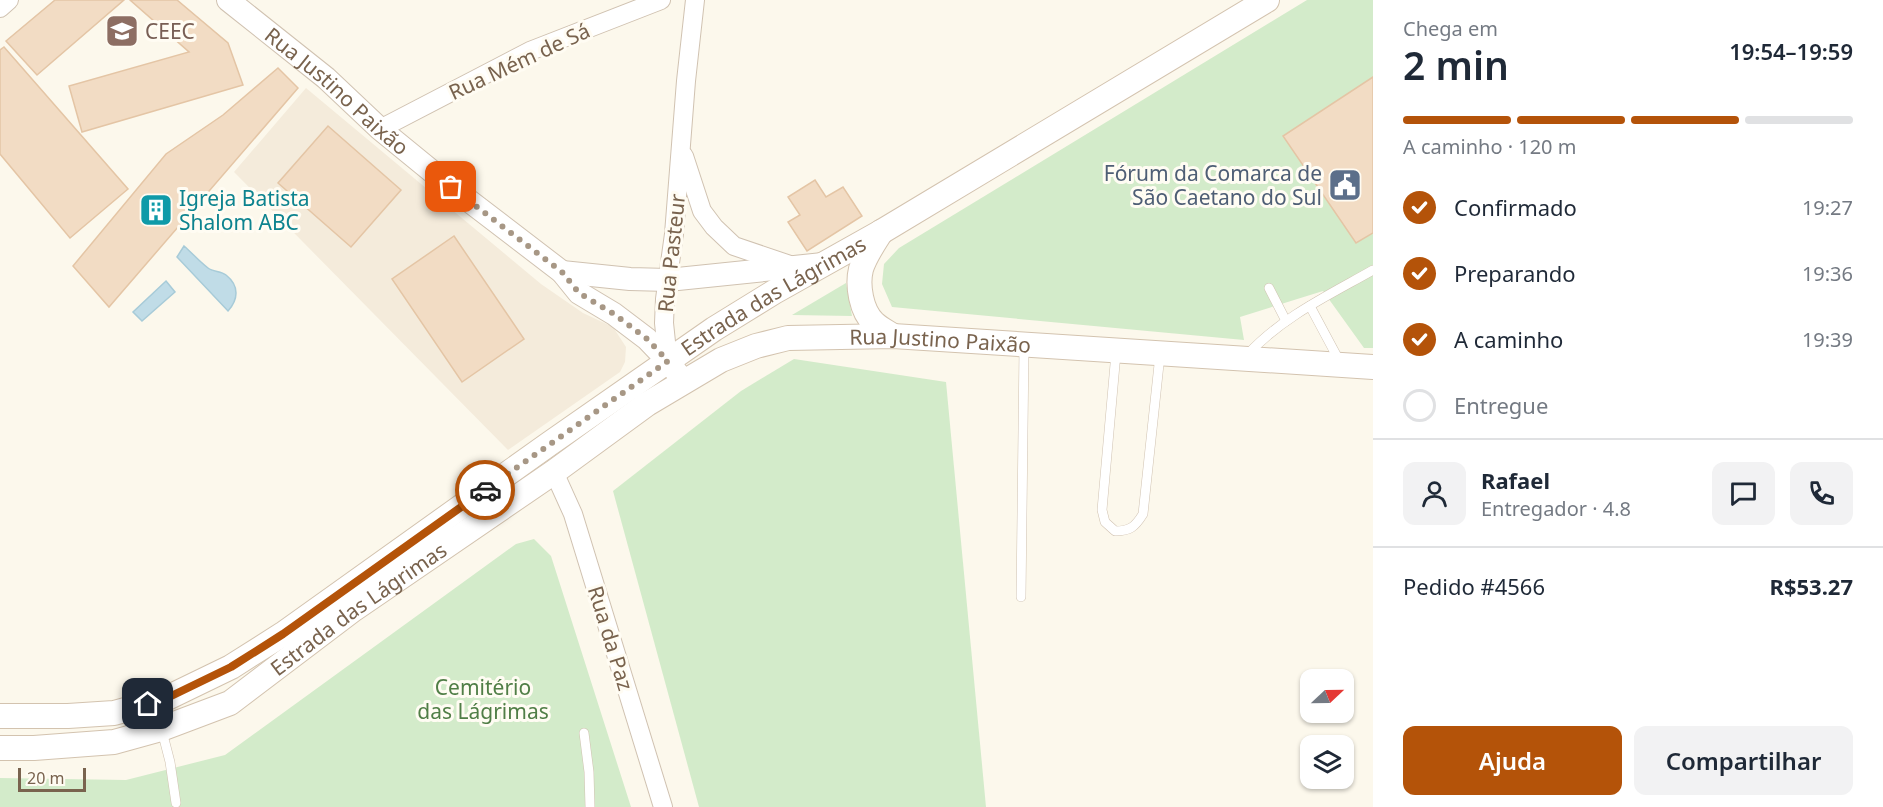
<!DOCTYPE html>
<html lang="pt">
<meta charset="utf-8">
<style>
body{margin:0;font-family:"Noto Sans",sans-serif;background:#f2f2f3;color:#1f2937;height:100vh;display:flex;flex-direction:column;font-size:22px;white-space:nowrap}
*{box-sizing:border-box;margin:0}
p{font-size:20px;color:#747a83}
.icon{flex:none;width:33px;height:33px;fill:none;stroke:currentColor;stroke-width:2;stroke-linecap:round;stroke-linejoin:round}
.map{position:relative;flex:1;overflow:hidden}
.sheet{display:flex;flex-direction:column;background:#fff;width:510px}
.sheet>*{flex:none}
.needle{width:39px;rotate:68deg}
.controls{position:absolute;left:1300px;top:669px;display:grid;gap:12px}
.controls a{display:grid;place-items:center;width:54px;height:54px;border-radius:12px;background:#fff;box-shadow:0 2px 4px #0004;font-size:30px}
.scale{position:absolute;left:18px;bottom:15px;width:68px;box-sizing:border-box;padding-left:6px;border:3px solid #79634e;border-top:0;font-size:16px;line-height:21px;white-space:nowrap;color:#79634e;-webkit-text-stroke:4px #fffcf3;paint-order:stroke}
.pin{position:absolute;display:grid;place-items:center;width:51px;height:51px;color:#fff;margin:-26px;border-radius:12px;box-shadow:0 3px 9px #0006}
.courier{position:absolute;display:grid;place-items:center;width:60px;height:60px;margin:-30px;border:4px solid #b45309;border-radius:50%;background:#fff;color:#222;box-shadow:0 2px 8px #0007}
.headline em{font-style:normal;font-weight:600}
.headline div{display:flex;flex-direction:column-reverse}
.headline{display:flex;align-items:center;justify-content:space-between;height:102px;padding:0 30px}
h1{font-size:39px;font-weight:600;line-height:45px}
.bar{display:grid;grid-template-columns:repeat(4,1fr);gap:9px 6px;align-content:center;height:72px;padding:0 30px}
.bar i{height:8px;border-radius:4px;background:#e0e1e3}
.bar .active{background:#b45309}
.bar p{grid-column:span 4}
.line{display:flex;align-items:center;gap:15px;padding:0 30px;border-top:2px solid #e0e1e3}
.line div{flex:1}
.round{display:grid;place-items:center;flex:none;width:63px;height:63px;border-radius:12px;background:#f2f2f3}
ol{padding:0 30px;list-style:none}
li{display:flex;align-items:center;gap:18px;height:66px}
li p{margin-inline-start:auto}
li .icon{padding:6px;border-radius:50%;background:#b45309;color:#fff;stroke-width:4}
li:last-child{color:#747a83}
li i{width:33px;height:33px;border:3px solid #e0e1e3;border-radius:50%}
.action{display:flex;gap:12px;margin-top:auto;padding:12px 30px}
.action a{flex:1;height:69px;border-radius:12px;background:#b45309;color:#fff;font-size:24px;font-weight:600;line-height:69px;text-align:center}
.action a+a{background:#f2f2f3;color:#1f2937}
main{display:flex;flex:1;min-height:0}
.map>svg:first-child{display:block}
</style>
<main>
<div class="map">
<svg width="1373" height="807" viewBox="0 0 1373 807">
<rect width="100%" height="100%" fill="#fcf8ec"/>
<polygon fill="#f4ebdb" points="306,88 541,284 583,313 613,327 626,347 625,362 620,372 508,450 234,172"/>
<g fill="#d3ebca">
<polygon points="1307,0 1373,0 1373,348 1364,348 1323,291 1240,317 1244,340 892,307 882,284 884,264 899,248"/>
<polygon points="846,283 852,316 792,315"/>
<polygon points="794,359 946,382 986,807 699,807 613,491 741,391"/>
<polygon points="534,539 551,556 631,807 0,807 0,778 126,780 225,755 516,544"/>
</g>
<g fill="#c0dce7" stroke="#a7cbd8" stroke-width="1.5">
<path d="M184,246C192,253 200,262 208,268C213,272 221,271 226,275C240,286 238,300 228,311L177,257Z"/>
<polygon points="166,281 175,292 142,321 133,312"/>
</g>
<g fill="#f2dcc4" stroke="#e4c5a5" stroke-width="1.5">
<polygon points="55,0 124,0 37,75 6,41"/>
<polygon points="130,0 177,0 228,43 243,85 82,132 69,86 189,52"/>
<polygon points="4,47 128,189 70,238 0,154 0,50"/>
<polygon points="278,68 298,88 109,307 73,266 166,154 223,115"/>
<polygon points="1373,77 1373,233 1356,243 1283,136"/>
<polygon points="328,126 401,190 351,247 278,183"/>
<polygon points="815,180 826,197 843,187 862,216 807,251 788,222 800,215 788,197"/>
<polygon points="454,236 524,339 462,382 392,279"/>
</g>
<g fill="none" stroke-linecap="round" stroke-linejoin="round">
<g stroke="#d0c2b1" stroke-width="10">
<g id="service">
<polyline points="1269,288 1286,321"/>
<polyline points="1310,306 1340,362"/>
<path d="M1116,353L1102,510L1105,522L1115,531C1130,531 1135,527 1143,514L1160,355"/>
<path d="M1247,355C1282,317 1329,295 1373,270"/>
<polyline points="1021,597 1024,347"/>
<polyline points="162,731 170,762 176,803"/>
<polyline points="584,733 589,772 590,807"/>
</g>
</g>
<g stroke="#d0c2b1" stroke-width="20">
<g id="minor">
<polyline points="0,8 9,0"/>
<polyline points="380,129 530,51 661,0"/>
<polyline points="684,156 702,211 714,227 734,246 790,265"/>
<polyline points="668,361 664,323 665,299 674,234 686,81 695,0"/>
<polyline points="554,472 573,514 663,807"/>
</g>
</g>
<g stroke="#d0c2b1" stroke-width="24">
<g id="tertiary">
<path id="s1" d="M228,0L326,78L380,129L451,187L562,272L579,293L614,314L647,339L668,361L684,382"/>
<polyline points="562,272 630,279 668,280 823,264"/>
</g>
</g>
<g stroke="#d3c3af" stroke-width="26">
<g id="secondary">
<path d="M881,232C874,243 865,256 861,269C857,285 861,311 874,323C879,328 887,332 893,336"/>
<path id="s2" d="M0,716H68L114,713L165,699L231,667L283,634L549,444L714,329L774,292L881,232L1267,0"/>
<path id="s3" d="M0,748H34L114,742L161,729L230,703L354,609L554,472L647,404L721,360L756,346L788,338L893,336L1373,367"/>
</g>
</g>
<use href="#service" stroke="#fff" stroke-width="9"/>
<use href="#minor" stroke="#fff" stroke-width="18"/>
<use href="#tertiary" stroke="#fff" stroke-width="22"/>
<use href="#secondary" stroke="#fff" stroke-width="24"/>
</g>
<g fill="none" stroke-linecap="round" stroke-linejoin="round">
<polyline stroke="#a79785" stroke-width="6" stroke-dasharray="0 10.8" points="451,187 562,272 579,293 614,314 647,339 668,361 485,490"/>
<polyline stroke="#b45309" stroke-width="8" points="148,704 165,699 231,667 283,634 485,490"/>
</g>
<defs>
<g id="school-square" transform="scale(1.725)"><rect x="-9" y="-9" width="18" height="18" rx="4" fill="#8d6e63" stroke="#fffcf3"/><path d="M0-5L7-2L0 1L-7-2ZM-4 1L0 2.5L4 1V4Q0 6-4 4Z" fill="#fff"/></g>
<g id="civic-square" transform="scale(1.725)"><rect x="-9" y="-9" width="18" height="18" rx="4" fill="#5c6f8a" stroke="#fffcf3"/><path d="M-.6-6.5H3V-4.5H.6V-3L4-1V1h2V6H-6V1h2V-1L-.6-3ZM-1.2 2.5V6h2.4V2.5Z" fill="#fff"/></g>
<g id="building-square" transform="scale(1.725)"><rect x="-9" y="-9" width="18" height="18" rx="4" fill="#0f9aa8" stroke="#fffcf3"/><path d="M-4-6H4V6H1V3H-1V6H-4ZM-2.5-4.3h1.7v1.8h-1.7ZM.8-4.3h1.7v1.8H.8ZM-2.5-1h1.7V.8h-1.7ZM.8-1h1.7V.8H.8Z" fill="#fff"/></g>
</defs>
<g fill-rule="evenodd">
<use href="#school-square" x="122" y="31"/>
<use href="#civic-square" x="1345" y="185"/>
<use href="#building-square" x="156" y="210"/>
</g>
<g text-anchor="middle" dominant-baseline="central" stroke-width="6" stroke-linejoin="round" paint-order="stroke">
<g font-size="21" fill="#785e54" stroke="#fffcf3" text-anchor="start">
<text x="145" y="31">CEEC</text>
</g>
<g font-size="21" fill="#79634e" stroke="#fffcf3">
<text transform="translate(519 61) rotate(-25)">Rua Mém de Sá</text>
<text stroke="none"><textPath href="#s1" startOffset="142">Rua Justino Paixão</textPath></text>
<text transform="translate(671 253) rotate(-84)">Rua Pasteur</text>
<text stroke="none"><textPath href="#s2" startOffset="898">Estrada das Lágrimas</textPath></text>
<text stroke="none"><textPath href="#s3" startOffset="1059">Rua Justino Paixão</textPath></text>
<text stroke="none"><textPath href="#s3" startOffset="396">Estrada das Lágrimas</textPath></text>
<text transform="translate(611 638) rotate(73)">Rua da Paz</text>
</g>
<g font-size="21" fill="#4e5e75" stroke="#fffcf3" text-anchor="end">
<text x="1322" y="173">Fórum da Comarca de<tspan x="1322" dy="24">São Caetano do Sul</tspan></text>
</g>
<g font-size="21" fill="#0d838f" stroke="#fffcf3" text-anchor="start">
<text x="179" y="198">Igreja Batista<tspan x="179" dy="24">Shalom ABC</tspan></text>
</g>
<g font-size="21" fill="#507e46" stroke="#fffcf3">
<text x="483" y="687">Cemitério<tspan x="483" dy="24">das Lágrimas</tspan></text>
</g>
</g>
</svg>
<div class="controls">
<a><svg class="needle" viewBox="-14 -14 28 28"><path d="M0-13l5 13h-10z" fill="#e53935"/><path d="M0 13l5-13h-10z" fill="#747a83"/></svg></a>
<a><svg class="icon" aria-label="layers" viewBox="0 0 24 24"><path d="M12 4l9 5-9 5-9-5zM3 14l9 5 9-5"/></svg></a>
</div>
<div class="scale">20 m</div>
<div class="pin" style="left:451px;top:187px;background:#ea580c"><svg class="icon" aria-label="bag" viewBox="0 0 24 24"><path d="M5 8h14l-1 12H6zM9 8a3 3 0 0 1 6 0"/></svg></div>
<div class="pin" style="left:148px;top:704px;background:#1f2937"><svg class="icon" aria-label="home" viewBox="0 0 24 24"><path d="M3 11l9-7 9 7M6 9v11h12V9"/></svg></div>
<div class="courier" style="left:485px;top:490px"><svg class="icon" aria-label="car" viewBox="0 0 24 24"><path d="M5 17H2v-5l4-1 3-4h7l3 4 3 1v5h-3M9 17h6M6 11h13"/><circle cx="7" cy="17" r="2"/><circle cx="17" cy="17" r="2"/></svg></div>
</div>
<section class="sheet">
<div class="headline"><div><h1>2 min</h1><p>Chega em</p></div><em>19:54–19:59</em></div>
<div class="bar"><i class="active"></i><i class="active"></i><i class="active"></i><i></i><p>A caminho · 120 m</p></div>
<ol>
<li><svg class="icon" aria-label="check" viewBox="0 0 24 24"><path d="M5 12l5 5 9-10"/></svg>Confirmado<p>19:27</p></li>
<li><svg class="icon" aria-label="check" viewBox="0 0 24 24"><path d="M5 12l5 5 9-10"/></svg>Preparando<p>19:36</p></li>
<li><svg class="icon" aria-label="check" viewBox="0 0 24 24"><path d="M5 12l5 5 9-10"/></svg>A caminho<p>19:39</p></li>
<li><i></i>Entregue</li>
</ol>
<div class="line" style="height:108px"><a class="round"><svg class="icon" aria-label="person" viewBox="0 0 24 24"><circle cx="12" cy="8" r="4"/><path d="M4 21q1-7 8-7t8 7"/></svg></a><div><b>Rafael</b><p>Entregador · 4.8</p></div><a class="round"><svg class="icon" aria-label="chat" viewBox="0 0 24 24"><path d="M4 5h16v11H9l-5 4z"/></svg></a><a class="round"><svg class="icon" aria-label="phone" viewBox="0 0 24 24"><path d="M5 4h4l2 5-3 2q2 4 5 5l2-3 5 2v4C11 20 4 13 5 4z"/></svg></a></div>
<div class="line" style="height:78px"><div>Pedido #4566</div><b>R$53.27</b></div>
<div class="action"><a>Ajuda</a><a>Compartilhar</a></div>
</section>
</main>
